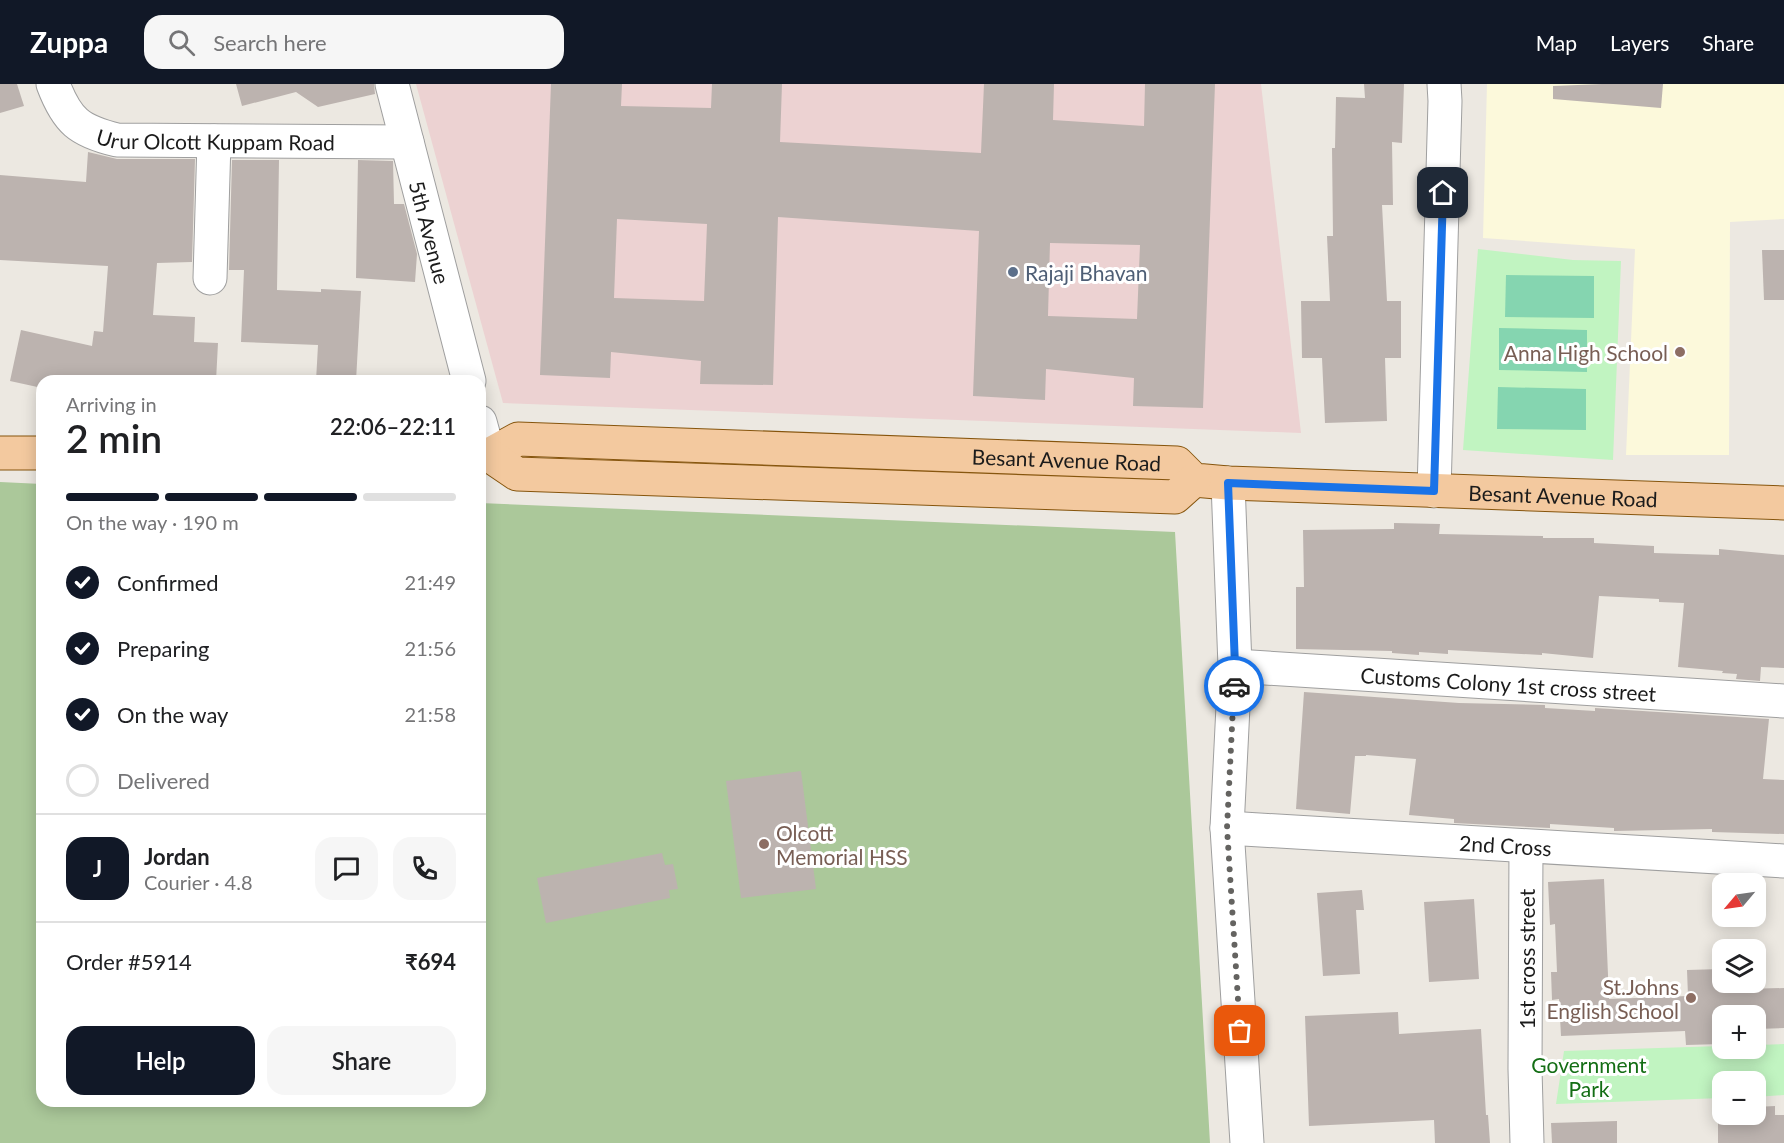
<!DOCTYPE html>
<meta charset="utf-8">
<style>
body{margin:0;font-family:Lato,sans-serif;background:#f6f6f6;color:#202124;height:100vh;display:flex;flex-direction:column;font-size:22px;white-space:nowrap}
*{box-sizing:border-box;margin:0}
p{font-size:20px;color:#757577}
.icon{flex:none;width:33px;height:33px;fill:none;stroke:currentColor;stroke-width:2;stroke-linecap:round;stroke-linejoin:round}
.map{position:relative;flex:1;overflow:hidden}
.details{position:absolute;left:36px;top:291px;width:450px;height:732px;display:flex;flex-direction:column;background:#fff;border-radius:18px;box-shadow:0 3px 15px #0003}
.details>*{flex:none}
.needle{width:39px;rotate:241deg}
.tools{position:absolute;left:1712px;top:789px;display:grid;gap:12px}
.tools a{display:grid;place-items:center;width:54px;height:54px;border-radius:12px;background:#fff;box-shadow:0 3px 15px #0003;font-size:30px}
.pin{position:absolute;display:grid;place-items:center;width:51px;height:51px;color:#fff;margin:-26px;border-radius:12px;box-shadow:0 3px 9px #0006}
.courier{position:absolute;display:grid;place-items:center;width:60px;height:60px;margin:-30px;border:4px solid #1a73e8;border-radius:50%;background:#fff;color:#222;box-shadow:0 2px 8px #0007}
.overview em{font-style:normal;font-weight:600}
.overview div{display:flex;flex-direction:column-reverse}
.overview{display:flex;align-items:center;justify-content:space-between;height:102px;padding:0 30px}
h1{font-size:39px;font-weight:600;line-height:45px}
.bar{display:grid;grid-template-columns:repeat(4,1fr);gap:9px 6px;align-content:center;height:72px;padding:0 30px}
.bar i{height:8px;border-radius:4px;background:#e0e0e0}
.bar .selected{background:#111827}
.bar p{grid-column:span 4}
.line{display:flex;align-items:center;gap:15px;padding:0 30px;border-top:2px solid #e0e0e0}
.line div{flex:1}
.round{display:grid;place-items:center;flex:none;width:63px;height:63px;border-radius:18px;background:#f6f6f6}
ol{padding:0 30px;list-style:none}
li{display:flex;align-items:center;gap:18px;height:66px}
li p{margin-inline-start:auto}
li .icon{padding:6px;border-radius:50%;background:#111827;color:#fff;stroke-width:4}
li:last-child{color:#757577}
li i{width:33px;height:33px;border:3px solid #e0e0e0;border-radius:50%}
.primary-button{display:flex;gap:12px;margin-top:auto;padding:12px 30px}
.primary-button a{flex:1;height:69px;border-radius:18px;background:#111827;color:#fff;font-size:24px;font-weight:600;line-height:69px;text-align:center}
.primary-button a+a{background:#f6f6f6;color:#202124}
header{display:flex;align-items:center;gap:36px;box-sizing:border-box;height:84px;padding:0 30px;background:#111827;color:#fff}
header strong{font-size:28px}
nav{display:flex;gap:33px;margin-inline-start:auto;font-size:21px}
.search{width:420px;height:54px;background:#f6f6f6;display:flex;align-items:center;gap:15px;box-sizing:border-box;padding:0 21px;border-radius:18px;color:#757577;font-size:22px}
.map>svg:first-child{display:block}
</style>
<header>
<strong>Zuppa</strong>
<div class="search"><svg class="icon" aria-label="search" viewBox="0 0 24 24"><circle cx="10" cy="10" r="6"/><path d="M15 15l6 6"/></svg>Search here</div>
<nav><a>Map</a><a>Layers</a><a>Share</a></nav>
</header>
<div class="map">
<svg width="1784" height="1059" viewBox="0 0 1784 1059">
<rect width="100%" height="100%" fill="#ece8e1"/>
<polygon fill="#ecd2d2" points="416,0 1261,0 1301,349 503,319"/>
<polygon fill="#fcf9db" points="1487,0 1784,0 1784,135 1730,138 1729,371 1626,371 1635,165 1483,154"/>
<polygon fill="#abc89a" points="0,398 42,400 42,1017 480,1017 480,419 1175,448 1210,1059 0,1059"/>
<g fill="#c1f4c1">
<polygon points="1478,165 1573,176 1621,177 1613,376 1463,366"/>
<polygon points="1784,960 1784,1011 1755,1013 1755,998 1722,998 1722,1014 1556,1020 1564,967 1722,962 1722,964 1755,964 1755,961"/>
</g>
<g fill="#85d5b0">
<polygon points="1506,191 1594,192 1594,234 1505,233"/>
<polygon points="1499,244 1587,246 1587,288 1499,286"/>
<polygon points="1498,303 1586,305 1586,346 1497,345"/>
</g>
<g fill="#bcb3af" fill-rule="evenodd">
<polygon points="0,0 17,0 24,22 0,29"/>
<polygon points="236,0 374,0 375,10 318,23 296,8 242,22"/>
<path d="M551,0H622L621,22L711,24L712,0H782L780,58L981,69L984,0H1054L1053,36L1144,42L1145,0H1215L1203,324L1133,322L1134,294L1046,285L1045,316L973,312L979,147L778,133L773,301L700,300L701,277L611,268L610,294L540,291ZM617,135L707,140L704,217L614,214ZM1050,159L1140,161L1137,235L1048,232Z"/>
<polygon points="1364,0 1404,0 1402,59 1392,58 1393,121 1382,121 1387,217 1401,217 1401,274 1385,274 1387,337 1325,339 1322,274 1302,274 1301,217 1330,217 1327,152 1333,152 1332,64 1335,64 1336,13 1365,14"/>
<polygon points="1602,0 1663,0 1661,24 1553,15 1553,2"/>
<polygon points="88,68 117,75 195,75 192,178 157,179 153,231 195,233 194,258 218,259 216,297 42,297 42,304 10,297 21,246 92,262 94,247 103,248 108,182 0,176 0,91 86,98"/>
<polygon points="232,76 279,76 277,206 321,208 321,205 361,207 356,297 316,297 318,261 241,258 244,186 229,186"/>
<polygon points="358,76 393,77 394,120 404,120 417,170 415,198 356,194"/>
<polygon points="1762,166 1784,166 1784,216 1764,216"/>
<polygon points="1394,439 1440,440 1439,450 1543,452 1543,454 1594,454 1594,459 1654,462 1654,469 1719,471 1719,465 1784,471 1784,584 1761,583 1760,597 1736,595 1737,590 1722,589 1723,587 1678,583 1684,519 1659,518 1659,515 1599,512 1593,574 1542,569 1542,571 1448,566 1448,570 1419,568 1419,571 1392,569 1392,567 1296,565 1296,503 1304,503 1303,446 1394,445"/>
<polygon points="1304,608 1459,619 1545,621 1545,624 1595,627 1595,624 1769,635 1763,695 1784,696 1784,750 1712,748 1712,745 1614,747 1614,744 1550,740 1550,744 1454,739 1454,735 1409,731 1416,675 1366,671 1366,672 1355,672 1350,730 1296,725"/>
<polygon points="801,687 816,805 741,814 726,697"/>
<polygon points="662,769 665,781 673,780 678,805 669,806 670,814 546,839 537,794"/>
<polygon points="1604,795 1609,915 1688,912 1687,886 1722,885 1722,898 1744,898 1744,905 1784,904 1784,944 1755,945 1755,932 1722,932 1722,960 1686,961 1685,947 1561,952 1559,915 1552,916 1551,888 1557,888 1555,840 1550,841 1548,798"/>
<polygon points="1362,806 1364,826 1356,826 1360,890 1323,892 1317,809"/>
<polygon points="1474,815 1479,895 1429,898 1424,818"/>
<polygon points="1398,928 1399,950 1481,945 1486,1031 1488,1031 1490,1059 1435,1059 1434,1036 1309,1042 1305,932"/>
<polygon points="1775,1022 1775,1031 1784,1031 1784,1059 1718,1059 1718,1026 1722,1026 1722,1030 1755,1030 1755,1023"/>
<polygon points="1617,1037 1617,1059 1552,1059 1551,1039"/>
</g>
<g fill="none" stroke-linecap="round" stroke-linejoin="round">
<g stroke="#9f9f9f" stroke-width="35">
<g id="minor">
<path id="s1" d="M53,0C67,37 79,47 117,56L407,58"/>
<path id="s2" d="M392,0L469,297"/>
<polyline points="210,194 214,57"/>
<polyline points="480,338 489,371"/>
<polyline points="1228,399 1235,582 1227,744 1247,1059"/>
<polyline points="1434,407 1445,17 1444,0"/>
<path id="s3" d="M1235,582L1784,617"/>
<path id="s4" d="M1227,744L1784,777"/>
<polyline points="1526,763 1525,985 1527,1059"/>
</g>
</g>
<g stroke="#86550d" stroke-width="35">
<g id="major">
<polyline points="0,369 42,369"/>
<path id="s5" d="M480,371H489L518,355L1177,379L1194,396L1228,399L1784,419"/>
<polyline points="489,371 517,390 1175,413 1194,396"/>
</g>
</g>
<use href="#minor" stroke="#fff" stroke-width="33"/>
<use href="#major" stroke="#f3c99f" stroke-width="33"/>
</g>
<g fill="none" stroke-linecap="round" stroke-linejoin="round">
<polyline stroke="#646360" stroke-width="6" stroke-dasharray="0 10.8" points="1234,602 1227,744 1240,947"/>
<polyline stroke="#1a73e8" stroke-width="8" points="1234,602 1235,582 1228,399 1434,407 1443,109"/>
</g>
<circle fill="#5c6f8a" stroke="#fff" stroke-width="2" cx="1013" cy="188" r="6"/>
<g fill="#8d6e63" stroke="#fff" stroke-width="2">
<circle cx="1680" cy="268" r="6"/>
<circle cx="764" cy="760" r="6"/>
<circle cx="1691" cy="914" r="6"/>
</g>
<g text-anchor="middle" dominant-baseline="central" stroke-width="6" stroke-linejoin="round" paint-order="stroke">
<g font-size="21" fill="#1b1b1b" stroke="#fff">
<text stroke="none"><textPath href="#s1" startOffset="189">Urur Olcott Kuppam Road</textPath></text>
<text stroke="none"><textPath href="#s2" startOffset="153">5th Avenue</textPath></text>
<text stroke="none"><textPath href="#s5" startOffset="591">Besant Avenue Road</textPath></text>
<text stroke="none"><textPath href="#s5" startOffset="1095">Besant Avenue Road</textPath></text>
<text stroke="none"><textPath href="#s3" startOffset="274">Customs Colony 1st cross street</textPath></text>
<text stroke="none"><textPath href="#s4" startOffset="279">2nd Cross</textPath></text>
<text transform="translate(1526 875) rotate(-90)">1st cross street</text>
</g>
<g font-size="21" fill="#4e5e75" stroke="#fff" text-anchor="start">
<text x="1025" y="188">Rajaji Bhavan</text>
</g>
<g font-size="21" fill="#785e54" stroke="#fff" text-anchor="end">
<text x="1668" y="268">Anna High School</text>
<text x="776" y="748" text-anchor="start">Olcott<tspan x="776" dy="24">Memorial HSS</tspan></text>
<text x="1679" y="902">St.Johns<tspan x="1679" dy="24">English School</tspan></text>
</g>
<g font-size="21" fill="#146e15" stroke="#fff">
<text x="1589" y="980">Government<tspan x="1589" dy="24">Park</tspan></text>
</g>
</g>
</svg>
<div class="tools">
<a><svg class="needle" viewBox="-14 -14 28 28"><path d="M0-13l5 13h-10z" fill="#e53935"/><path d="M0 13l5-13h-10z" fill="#757577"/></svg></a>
<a><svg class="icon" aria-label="layers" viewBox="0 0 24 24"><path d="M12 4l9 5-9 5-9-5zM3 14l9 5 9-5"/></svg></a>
<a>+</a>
<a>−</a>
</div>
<div class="pin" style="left:1240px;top:947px;background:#ea580c"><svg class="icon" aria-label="bag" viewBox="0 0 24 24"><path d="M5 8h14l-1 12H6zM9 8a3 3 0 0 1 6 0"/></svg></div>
<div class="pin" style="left:1443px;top:109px;background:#1f2937"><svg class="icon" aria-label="home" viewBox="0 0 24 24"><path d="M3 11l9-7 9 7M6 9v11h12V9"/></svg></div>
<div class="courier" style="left:1234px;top:602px"><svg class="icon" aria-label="car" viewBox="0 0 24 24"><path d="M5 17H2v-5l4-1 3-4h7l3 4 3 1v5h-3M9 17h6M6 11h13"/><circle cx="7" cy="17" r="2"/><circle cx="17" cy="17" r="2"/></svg></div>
<section class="details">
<div class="overview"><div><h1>2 min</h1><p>Arriving in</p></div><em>22:06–22:11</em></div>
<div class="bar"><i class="selected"></i><i class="selected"></i><i class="selected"></i><i></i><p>On the way · 190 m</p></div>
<ol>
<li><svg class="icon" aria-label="check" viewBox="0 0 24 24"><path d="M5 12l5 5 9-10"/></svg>Confirmed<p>21:49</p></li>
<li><svg class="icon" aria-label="check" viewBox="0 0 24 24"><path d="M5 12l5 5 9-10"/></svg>Preparing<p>21:56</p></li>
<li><svg class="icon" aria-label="check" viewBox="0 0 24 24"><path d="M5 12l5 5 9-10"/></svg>On the way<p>21:58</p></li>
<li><i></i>Delivered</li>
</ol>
<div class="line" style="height:108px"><b class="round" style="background:#111827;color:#fff">J</b><div><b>Jordan</b><p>Courier · 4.8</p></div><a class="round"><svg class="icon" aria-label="chat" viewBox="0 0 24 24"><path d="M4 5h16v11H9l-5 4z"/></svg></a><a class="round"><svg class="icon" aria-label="phone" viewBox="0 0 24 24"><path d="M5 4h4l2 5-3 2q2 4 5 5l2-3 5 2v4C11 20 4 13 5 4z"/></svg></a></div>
<div class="line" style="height:78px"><div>Order #5914</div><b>₹694</b></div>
<div class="primary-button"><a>Help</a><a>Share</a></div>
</section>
</div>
